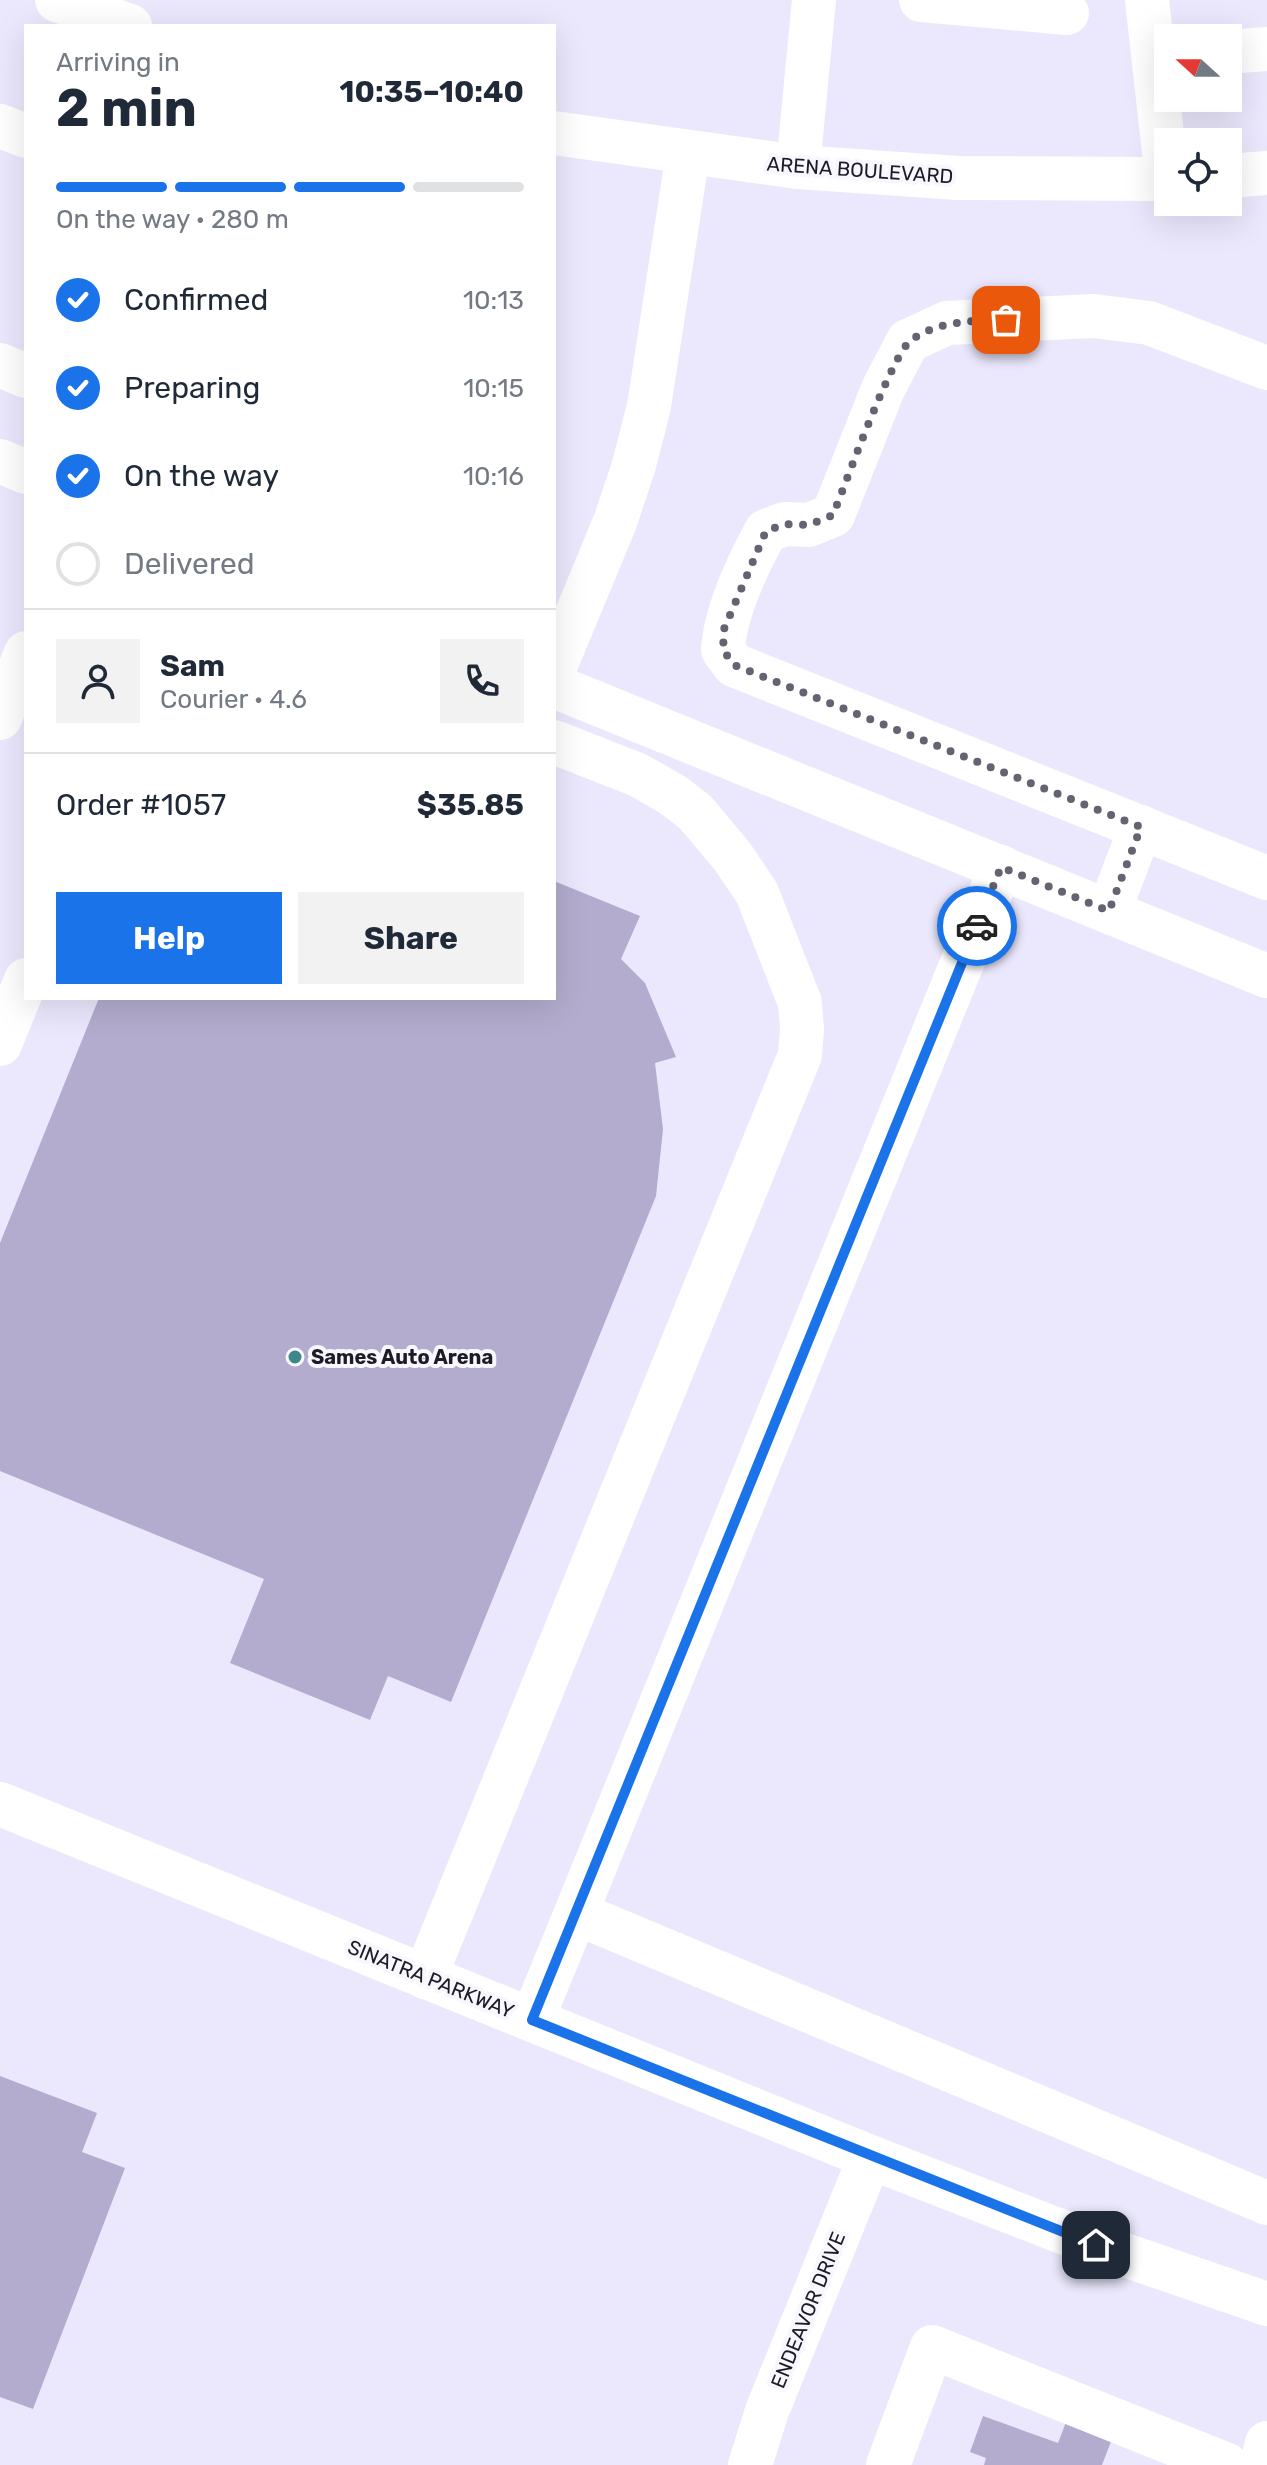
<!DOCTYPE html>
<meta charset="utf-8">
<style>
body{margin:0;font-family:Rubik,sans-serif;background:#f2f2f3;color:#1f2937;height:100vh;display:flex;flex-direction:column;font-size:30px;white-space:nowrap}
*{box-sizing:border-box;margin:0}
p{font-size:26px;color:#747a83}
.icon{flex:none;width:44px;height:44px;fill:none;stroke:currentColor;stroke-width:2;stroke-linecap:round;stroke-linejoin:round}
.map{position:relative;flex:1;overflow:hidden}
.details{position:absolute;left:24px;top:24px;width:532px;height:976px;display:flex;flex-direction:column;background:#fff;border-radius:0px;box-shadow:0 8px 32px #0002}
.details>*{flex:none}
.needle{width:52px;rotate:291deg}
.tools{position:absolute;left:1154px;top:24px;display:grid;gap:16px}
.tools a{display:grid;place-items:center;width:88px;height:88px;border-radius:0px;background:#fff;box-shadow:0 8px 32px #0002;font-size:40px}
.pin{position:absolute;display:grid;place-items:center;width:68px;height:68px;color:#fff;margin:-34px;border-radius:16px;box-shadow:0 4px 12px #0006}
.courier{position:absolute;display:grid;place-items:center;width:80px;height:80px;margin:-40px;border:6px solid #1a73e8;border-radius:50%;background:#fff;color:#222;box-shadow:0 2px 10px #0007}
.summary em{font-style:normal;font-weight:700}
.summary div{display:flex;flex-direction:column-reverse}
.summary{display:flex;align-items:center;justify-content:space-between;height:136px;padding:0 32px}
h1{font-size:52px;font-weight:700;line-height:60px}
.bar{display:grid;grid-template-columns:repeat(4,1fr);gap:12px 8px;align-content:center;height:96px;padding:0 32px}
.bar i{height:10px;border-radius:6px;background:#e0e1e3}
.bar .selected{background:#1a73e8}
.bar p{grid-column:span 4}
.line{display:flex;align-items:center;gap:20px;padding:0 32px;border-top:2px solid #e0e1e3}
.line div{flex:1}
.round{display:grid;place-items:center;flex:none;width:84px;height:84px;border-radius:0px;background:#f2f2f3}
ol{padding:0 32px;list-style:none}
li{display:flex;align-items:center;gap:24px;height:88px}
li p{margin-inline-start:auto}
li .icon{padding:8px;border-radius:50%;background:#1a73e8;color:#fff;stroke-width:4}
li:last-child{color:#747a83}
li i{width:44px;height:44px;border:4px solid #e0e1e3;border-radius:50%}
.button{display:flex;gap:16px;margin-top:auto;padding:16px 32px}
.button a{flex:1;height:92px;border-radius:0px;background:#1a73e8;color:#fff;font-size:32px;font-weight:700;line-height:92px;text-align:center}
.button a+a{background:#f2f2f3;color:#1f2937}
.map>svg:first-child{display:block}
</style>
<div class="map">
<svg width="1267" height="2465" viewBox="0 0 1267 2465">
<rect width="100%" height="100%" fill="#ebe8fd"/>
<g fill="#b3acce">
<polygon points="554,881 640,916 621,959 645,983 676,1057 655,1063 663,1129 656,1196 451,1702 388,1676 370,1720 230,1663 264,1579 0,1471 0,1243 99,998 554,998"/>
<polygon points="0,2076 97,2113 82,2152 125,2168 33,2409 0,2397"/>
<polygon points="983,2416 1058,2443 1066,2422 1112,2439 1102,2465 984,2465 986,2458 970,2452"/>
</g>
<g fill="none" stroke-linecap="round" stroke-linejoin="round">
<g stroke="#fff" stroke-width="44">
<polyline points="57,0 130,26"/>
<polyline points="921,0 1067,13"/>
<polyline points="1147,0 1167,179"/>
<polyline points="1228,52 1267,49"/>
<polyline points="0,126 26,136"/>
<polyline points="554,133 798,167 958,178 1168,179"/>
<polyline points="798,167 814,0"/>
<polyline points="1228,176 1267,173"/>
<polyline points="0,365 26,376"/>
<path d="M1267,368L1149,323L1094,316L947,323L908,341L883,389L833,515L809,525L785,524L766,531C748,564 725,612 723,650L734,665L1267,878"/>
<polyline points="0,461 26,472"/>
<polyline points="554,669 615,522 634,465 649,406 688,153"/>
<polyline points="554,686 1267,976"/>
<polyline points="0,718 26,653"/>
<polyline points="1001,867 576,1913 1267,2203"/>
<polyline points="1109,911 1141,827"/>
<polyline points="0,1044 26,980"/>
<polyline points="0,1804 870,2157 1096,2245 1267,2304"/>
<polyline points="425,1977 800,1055 802,1029 800,1003 757,893 732,856 695,812 673,795 638,775 554,742"/>
<polyline points="532,2020 576,1913"/>
<polyline points="750,2465 767,2411 870,2157"/>
<polyline points="888,2465 932,2347 1227,2465"/>
<polyline points="1262,2465 1267,2443"/>
</g>
</g>
<g fill="none" stroke-linecap="round" stroke-linejoin="round">
<path stroke="#656372" stroke-width="8" stroke-dasharray="0 14.4" d="M977,926L1001,867L1109,911L1141,827L734,665L723,650L724,629L766,531L785,524L809,525L833,515C845,485 892,354 911,340C940,320 973,321 1006,320"/>
<polyline stroke="#1a73e8" stroke-width="10" points="977,926 532,2020 1096,2245"/>
</g>
<circle fill="#3d868a" stroke="#f8f7fe" stroke-width="3" cx="295" cy="1357" r="8"/>
<g text-anchor="middle" dominant-baseline="central" stroke-width="8" stroke-linejoin="round" paint-order="stroke">
<g font-size="20" fill="#1d1b27" stroke="#f8f7fe">
<text transform="translate(860 170) rotate(4)">ARENA BOULEVARD</text>
<text transform="translate(431 1979) rotate(22)">SINATRA PARKWAY</text>
<text transform="translate(808 2310) rotate(-68)">ENDEAVOR DRIVE</text>
</g>
<g font-size="20" font-weight="bold" fill="#1d1b27" stroke="#f8f7fe" text-anchor="start">
<text x="311" y="1357">Sames Auto Arena</text>
</g>
</g>
</svg>
<div class="tools">
<a><svg class="needle" viewBox="-14 -14 28 28"><path d="M0-13l5 13h-10z" fill="#e53935"/><path d="M0 13l5-13h-10z" fill="#747a83"/></svg></a>
<a><svg class="icon" aria-label="locate" viewBox="0 0 24 24"><circle cx="12" cy="12" r="6"/><path d="M12 2v4M12 18v4M2 12h4M18 12h4"/></svg></a>
</div>
<div class="pin" style="left:1006px;top:320px;background:#ea580c"><svg class="icon" aria-label="bag" viewBox="0 0 24 24"><path d="M5 8h14l-1 12H6zM9 8a3 3 0 0 1 6 0"/></svg></div>
<div class="pin" style="left:1096px;top:2245px;background:#1f2937"><svg class="icon" aria-label="home" viewBox="0 0 24 24"><path d="M3 11l9-7 9 7M6 9v11h12V9"/></svg></div>
<div class="courier" style="left:977px;top:926px"><svg class="icon" aria-label="car" viewBox="0 0 24 24"><path d="M5 17H2v-5l4-1 3-4h7l3 4 3 1v5h-3M9 17h6M6 11h13"/><circle cx="7" cy="17" r="2"/><circle cx="17" cy="17" r="2"/></svg></div>
<section class="details">
<div class="summary"><div><h1>2 min</h1><p>Arriving in</p></div><em>10:35–10:40</em></div>
<div class="bar"><i class="selected"></i><i class="selected"></i><i class="selected"></i><i></i><p>On the way · 280 m</p></div>
<ol>
<li><svg class="icon" aria-label="check" viewBox="0 0 24 24"><path d="M5 12l5 5 9-10"/></svg>Confirmed<p>10:13</p></li>
<li><svg class="icon" aria-label="check" viewBox="0 0 24 24"><path d="M5 12l5 5 9-10"/></svg>Preparing<p>10:15</p></li>
<li><svg class="icon" aria-label="check" viewBox="0 0 24 24"><path d="M5 12l5 5 9-10"/></svg>On the way<p>10:16</p></li>
<li><i></i>Delivered</li>
</ol>
<div class="line" style="height:144px"><a class="round"><svg class="icon" aria-label="person" viewBox="0 0 24 24"><circle cx="12" cy="8" r="4"/><path d="M4 21q1-7 8-7t8 7"/></svg></a><div><b>Sam</b><p>Courier · 4.6</p></div><a class="round"><svg class="icon" aria-label="phone" viewBox="0 0 24 24"><path d="M5 4h4l2 5-3 2q2 4 5 5l2-3 5 2v4C11 20 4 13 5 4z"/></svg></a></div>
<div class="line" style="height:104px"><div>Order #1057</div><b>$35.85</b></div>
<div class="button"><a>Help</a><a>Share</a></div>
</section>
</div>
